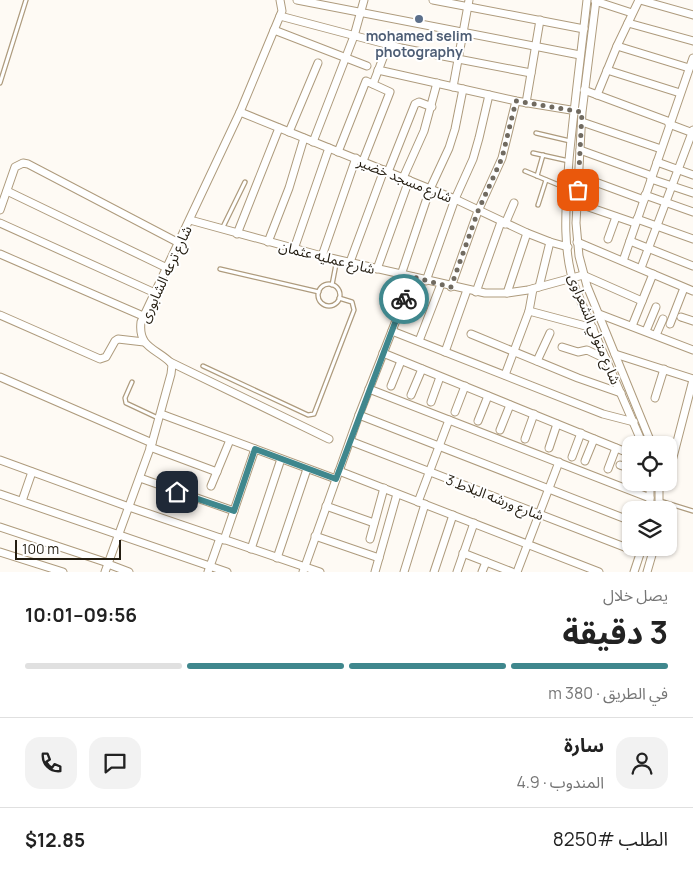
<!DOCTYPE html>
<html lang="ar">
<meta charset="utf-8">
<style>
body{margin:0;font-family:Manrope,"Noto Sans Arabic",sans-serif;background:#f2f2f2;color:#222;direction:rtl;height:100vh;display:flex;flex-direction:column;font-size:19px;white-space:nowrap}
*{box-sizing:border-box;margin:0}
p{font-size:16px;color:#767676}
.icon{flex:none;width:28px;height:28px;fill:none;stroke:currentColor;stroke-width:2;stroke-linecap:round;stroke-linejoin:round}
.map{position:relative;height:572px;overflow:hidden;direction:ltr}
.sheet{display:flex;flex-direction:column;background:#fff;flex:1}
.sheet>*{flex:none}
.controls{position:absolute;left:622px;top:436px;display:grid;gap:10px}
.controls a{display:grid;place-items:center;width:55px;height:55px;border-radius:10px;background:#fff;box-shadow:0 1px 4px #0004;font-size:25px}
.scale{position:absolute;left:15px;bottom:12px;width:106px;box-sizing:border-box;padding-left:5px;border:2px solid #241d11;border-top:0;font-size:14px;line-height:18px;white-space:nowrap;color:#241d11;-webkit-text-stroke:4px #fff;paint-order:stroke}
.pin{position:absolute;display:grid;place-items:center;width:42px;height:42px;color:#fff;margin:-21px;border-radius:10px;box-shadow:0 2px 8px #0006}
.courier{position:absolute;display:grid;place-items:center;width:50px;height:50px;margin:-25px;border:4px solid #3f878d;border-radius:50%;background:#fff;color:#222;box-shadow:0 1px 6px #0007}
.headline em{font-style:normal;font-weight:700}
.headline div{display:flex;flex-direction:column-reverse}
.headline{display:flex;align-items:center;justify-content:space-between;height:85px;padding:0 25px}
h1{font-size:32px;font-weight:700;line-height:38px}
.bar{display:grid;grid-template-columns:repeat(4,1fr);gap:8px 5px;align-content:center;height:60px;padding:0 25px}
.bar i{height:6px;border-radius:4px;background:#e0e0e0}
.bar .current{background:#3f878d}
.bar p{grid-column:span 4}
.line{display:flex;align-items:center;gap:12px;padding:0 25px;border-top:1px solid #e0e0e0}
.line div{flex:1}
.round{display:grid;place-items:center;flex:none;width:52px;height:52px;border-radius:15px;background:#f2f2f2}
.map>svg:first-child{display:block}
</style>
<div class="map">
<svg width="693" height="572" viewBox="0 0 693 572">
<rect width="100%" height="100%" fill="#fefaf4"/>
<g fill="none" stroke-linecap="round" stroke-linejoin="round">
<g stroke="#ae9b7d" stroke-width="5.5">
<g id="service">
<polyline points="0,83 26,0"/>
<polyline points="536,133 570,141"/>
<polyline points="533,153 569,161"/>
<polyline points="525,171 566,188"/>
<polyline points="537,176 543,155"/>
<polyline points="538,205 546,180"/>
<polyline points="222,229 245,182"/>
<polyline points="220,269 319,292"/>
<circle cx="329" cy="295" r="11"/>
<polyline points="332,285 337,259"/>
<polyline points="203,366 308,415 314,414 354,310 352,302 339,298"/>
<polyline points="132,382 125,398 126,403 158,418"/>
<polyline points="660,501 693,511"/>
</g>
</g>
<g stroke="#ae9b7d" stroke-width="9">
<g id="minor">
<polyline points="297,0 580,55"/>
<polyline points="433,0 584,29"/>
<path d="M587,0C581,54 574,107 569,160C566,203 561,250 576,290L643,445"/>
<polyline points="596,0 582,112 576,223 579,256 587,286 652,445"/>
<polyline points="640,0 693,15"/>
<polyline points="595,1 632,13"/>
<polyline points="280,16 401,48 531,73"/>
<polyline points="628,23 693,41"/>
<polyline points="274,30 367,66"/>
<polyline points="617,46 689,68"/>
<polyline points="378,70 516,101 577,111"/>
<polyline points="607,70 680,93"/>
<polyline points="373,84 388,45"/>
<polyline points="453,87 469,0"/>
<polyline points="584,90 670,122"/>
<polyline points="597,95 617,46 639,0"/>
<polyline points="526,103 540,20"/>
<polyline points="240,112 455,199 527,233 550,242 568,247"/>
<polyline points="582,122 661,149"/>
<polyline points="669,124 693,133"/>
<polyline points="289,132 318,63"/>
<polyline points="313,142 354,36 364,0"/>
<polyline points="580,150 652,176"/>
<polyline points="338,152 366,81 390,92 363,161"/>
<polyline points="657,162 693,175"/>
<polyline points="388,172 415,104 419,102 432,107"/>
<polyline points="579,176 644,200"/>
<polyline points="403,178 424,131 437,83"/>
<polyline points="651,179 693,193"/>
<polyline points="7,191 167,268"/>
<polyline points="645,195 693,212"/>
<polyline points="577,203 635,223"/>
<polyline points="0,210 15,167 23,163 28,164 179,243"/>
<polyline points="637,219 693,239"/>
<polyline points="190,220 322,256 485,293 507,293 528,290 583,275 642,301"/>
<polyline points="0,223 155,293"/>
<polyline points="505,224 514,203"/>
<polyline points="237,234 279,128"/>
<polyline points="608,239 616,217"/>
<polyline points="630,241 693,266"/>
<polyline points="268,242 289,188 304,138"/>
<polyline points="577,242 693,291"/>
<polyline points="294,249 329,148"/>
<polyline points="0,254 143,316"/>
<polyline points="322,256 356,158"/>
<polyline points="623,261 693,58"/>
<polyline points="350,262 384,170"/>
<polyline points="641,268 693,130"/>
<polyline points="377,269 409,180"/>
<polyline points="401,275 430,189 449,148 455,129 463,89"/>
<polyline points="426,281 455,199 473,159 479,138 489,95"/>
<polyline points="451,287 478,211 502,158 516,101"/>
<polyline points="539,287 550,242"/>
<polyline points="476,292 501,222"/>
<polyline points="507,293 527,233"/>
<polyline points="529,311 593,328"/>
<polyline points="599,314 693,350"/>
<polyline points="0,315 100,359 106,357 115,341 118,339 144,342"/>
<polyline points="681,317 693,321"/>
<polyline points="670,324 684,288"/>
<polyline points="632,326 653,274"/>
<polyline points="392,331 603,414 634,422"/>
<polyline points="646,331 656,307"/>
<polyline points="471,334 578,378 621,393"/>
<polyline points="656,335 663,319"/>
<polyline points="419,341 441,284"/>
<polyline points="562,347 578,352 587,350 606,359"/>
<polyline points="445,352 467,290"/>
<polyline points="383,353 631,454"/>
<polyline points="615,354 693,379"/>
<polyline points="537,361 550,333"/>
<polyline points="170,362 329,439"/>
<polyline points="505,375 529,311 533,289"/>
<polyline points="0,377 152,443"/>
<polyline points="391,386 401,361"/>
<polyline points="369,389 650,498"/>
<polyline points="411,395 422,369"/>
<polyline points="655,398 664,369"/>
<polyline points="431,402 440,377"/>
<polyline points="455,412 465,386"/>
<polyline points="161,414 336,479"/>
<polyline points="359,415 631,521"/>
<polyline points="478,421 488,396"/>
<polyline points="500,430 510,405"/>
<polyline points="525,439 534,414"/>
<polyline points="350,441 640,553"/>
<polyline points="150,447 217,472"/>
<polyline points="549,448 557,424"/>
<polyline points="572,457 581,433"/>
<polyline points="0,460 129,507 320,572"/>
<polyline points="585,461 594,439"/>
<polyline points="620,465 631,469"/>
<polyline points="669,467 672,461 693,380"/>
<polyline points="608,469 616,448"/>
<polyline points="339,471 599,572"/>
<polyline points="140,478 234,511"/>
<polyline points="211,486 230,440"/>
<polyline points="0,494 227,572"/>
<polyline points="22,501 32,472"/>
<polyline points="418,502 449,420"/>
<polyline points="326,506 374,523"/>
<polyline points="650,510 650,482"/>
<polyline points="659,510 659,482"/>
<polyline points="0,527 108,563"/>
<polyline points="315,536 379,558"/>
<polyline points="370,539 384,488"/>
<polyline points="224,540 255,449"/>
<polyline points="251,549 281,459"/>
<polyline points="0,552 63,572"/>
<polyline points="463,553 512,572"/>
<polyline points="277,558 307,469"/>
<polyline points="108,564 129,572"/>
<path d="M105,572L152,443L171,374L172,365L170,362C155,348 138,347 141,322L240,112L282,11L280,0"/>
<polyline points="208,572 220,538"/>
<polyline points="303,572 359,415 413,277"/>
<polyline points="375,572 397,494"/>
<polyline points="404,572 425,504"/>
<polyline points="434,572 453,515"/>
<polyline points="457,572 474,523"/>
<polyline points="482,572 486,562"/>
<polyline points="517,572 559,462"/>
<polyline points="634,572 642,548"/>
<polyline points="647,572 654,548"/>
</g>
</g>
<use href="#service" stroke="#fff" stroke-width="3"/>
<use href="#minor" stroke="#fff" stroke-width="7"/>
</g>
<g fill="none" stroke-linecap="round" stroke-linejoin="round">
<polyline stroke="#706a60" stroke-width="5" stroke-dasharray="0 9" points="404,299 413,277 451,287 478,211 502,158 516,101 582,112 578,190"/>
<polyline stroke="#3f878d" stroke-width="6" points="177,492 234,511 255,449 336,479 404,299"/>
</g>
<circle fill="#5c6f8a" stroke="#fff" stroke-width="2" cx="419" cy="19" r="5"/>
<g text-anchor="middle" dominant-baseline="central" stroke-width="4" stroke-linejoin="round" paint-order="stroke">
<g font-size="14" font-weight="bold" fill="#4e5e75" stroke="#fff">
<text x="419" y="35">mohamed selim<tspan x="419" dy="16">photography</tspan></text>
</g>
<g font-size="14" fill="#241d11" stroke="#fff">
<text transform="translate(405 179) rotate(22)">شارع مسجد خضير</text>
<text transform="translate(327 257) rotate(14)">شارع عمليه عثمان</text>
<text transform="translate(165 274) rotate(-65)">شارع ترعه الشابورى</text>
<text transform="translate(595 329) rotate(68)">شارع متولي الشعراوى</text>
<text transform="translate(495 497) rotate(21)">شارع ورشه البلاط 3</text>
</g>
</g>
</svg>
<div class="controls">
<a><svg class="icon" aria-label="locate" viewBox="0 0 24 24"><circle cx="12" cy="12" r="6"/><path d="M12 2v4M12 18v4M2 12h4M18 12h4"/></svg></a>
<a><svg class="icon" aria-label="layers" viewBox="0 0 24 24"><path d="M12 4l9 5-9 5-9-5zM3 14l9 5 9-5"/></svg></a>
</div>
<div class="scale">100 m</div>
<div class="pin" style="left:578px;top:190px;background:#ea580c"><svg class="icon" aria-label="bag" viewBox="0 0 24 24"><path d="M5 8h14l-1 12H6zM9 8a3 3 0 0 1 6 0"/></svg></div>
<div class="pin" style="left:177px;top:492px;background:#1f2937"><svg class="icon" aria-label="home" viewBox="0 0 24 24"><path d="M3 11l9-7 9 7M6 9v11h12V9"/></svg></div>
<div class="courier" style="left:404px;top:299px"><svg class="icon" aria-label="bike" viewBox="0 0 24 24"><circle cx="6" cy="16" r="4"/><circle cx="18" cy="16" r="4"/><path d="M6 16l4-8h5l3 8M10 8l3 8H6M13 5h3"/></svg></div>
</div>
<section class="sheet">
<div class="headline"><div><h1>3 دقيقة</h1><p>يصل خلال</p></div><em>09:56–10:01</em></div>
<div class="bar"><i class="current"></i><i class="current"></i><i class="current"></i><i></i><p>في الطريق · 380 m</p></div>
<div class="line" style="height:90px"><a class="round"><svg class="icon" aria-label="person" viewBox="0 0 24 24"><circle cx="12" cy="8" r="4"/><path d="M4 21q1-7 8-7t8 7"/></svg></a><div><b>سارة</b><p>المندوب · 4.9</p></div><a class="round"><svg class="icon" aria-label="chat" viewBox="0 0 24 24"><path d="M4 5h16v11H9l-5 4z"/></svg></a><a class="round"><svg class="icon" aria-label="phone" viewBox="0 0 24 24"><path d="M5 4h4l2 5-3 2q2 4 5 5l2-3 5 2v4C11 20 4 13 5 4z"/></svg></a></div>
<div class="line" style="height:65px"><div>الطلب #8250</div><b>$12.85</b></div>
</section>
